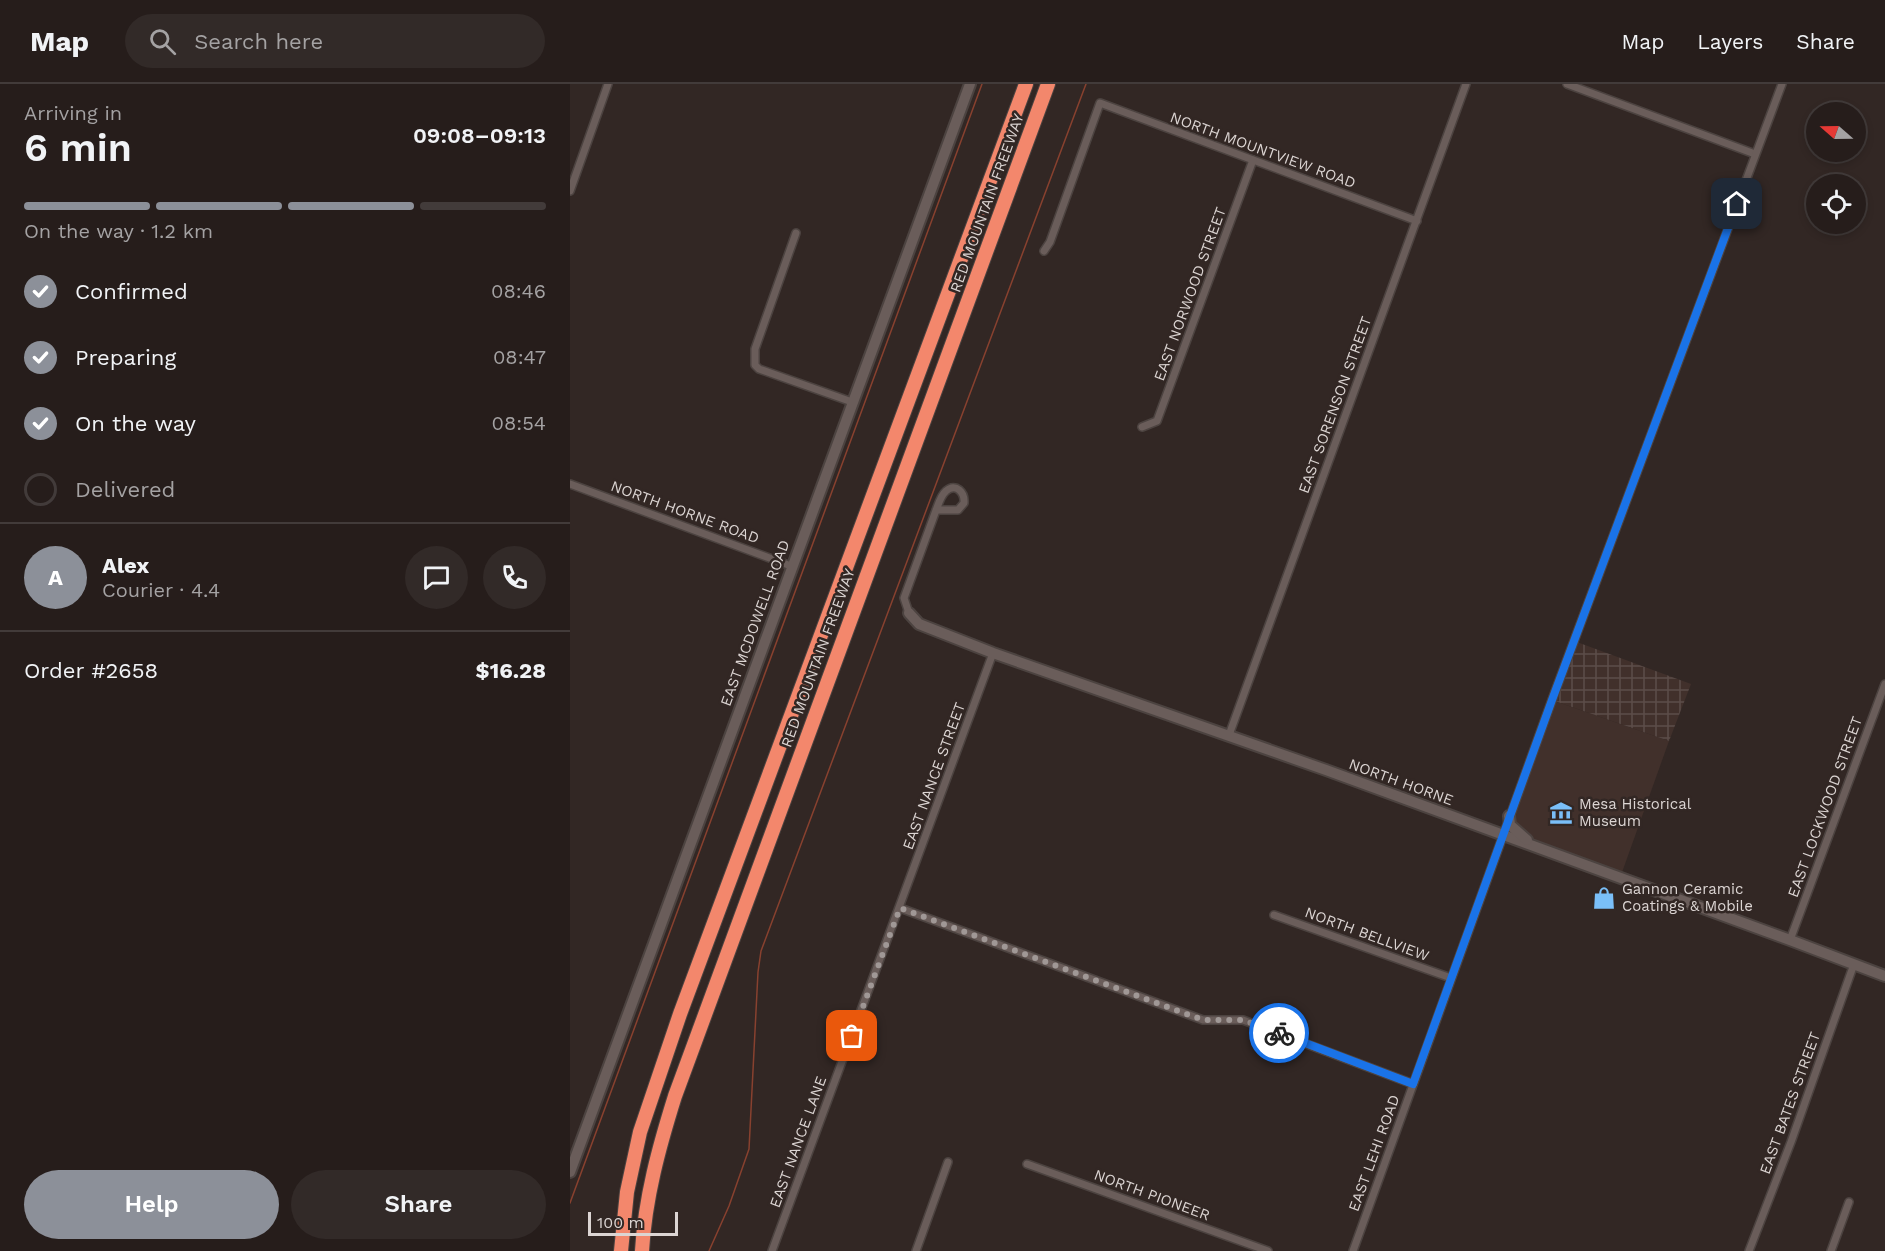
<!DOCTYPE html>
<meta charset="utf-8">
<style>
body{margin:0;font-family:"Work Sans",sans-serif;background:#322a28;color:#f1f3f6;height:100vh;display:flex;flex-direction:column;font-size:22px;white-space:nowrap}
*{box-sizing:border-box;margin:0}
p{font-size:20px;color:#a4a2a3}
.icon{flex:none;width:33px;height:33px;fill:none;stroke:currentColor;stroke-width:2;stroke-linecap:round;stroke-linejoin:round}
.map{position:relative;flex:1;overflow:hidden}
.panel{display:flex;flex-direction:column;background:#261d1b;width:570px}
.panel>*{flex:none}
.needle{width:39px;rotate:290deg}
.fabs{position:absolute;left:1236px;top:18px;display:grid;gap:12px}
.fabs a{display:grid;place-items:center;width:60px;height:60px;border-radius:50%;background:#261d1b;box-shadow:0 3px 9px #0003,0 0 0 2px #423b3a;font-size:30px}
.scale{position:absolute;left:18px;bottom:15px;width:90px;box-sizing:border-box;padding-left:6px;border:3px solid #dcd5d3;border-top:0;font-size:16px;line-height:21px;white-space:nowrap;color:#dcd5d3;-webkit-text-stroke:4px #322724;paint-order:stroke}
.pin{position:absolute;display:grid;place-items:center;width:51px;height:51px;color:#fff;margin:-26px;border-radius:12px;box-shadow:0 3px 9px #0006}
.courier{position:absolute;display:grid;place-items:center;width:60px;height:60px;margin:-30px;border:4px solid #1a73e8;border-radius:50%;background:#fff;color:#222;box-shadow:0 2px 8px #0007}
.overview em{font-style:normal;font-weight:600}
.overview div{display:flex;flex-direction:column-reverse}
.overview{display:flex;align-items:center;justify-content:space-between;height:102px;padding:0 24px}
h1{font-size:39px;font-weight:600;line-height:45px}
.bar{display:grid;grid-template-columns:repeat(4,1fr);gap:9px 6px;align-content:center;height:72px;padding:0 24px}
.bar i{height:8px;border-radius:4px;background:#423b3a}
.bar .active{background:#8c9099}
.bar p{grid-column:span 4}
.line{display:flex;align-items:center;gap:15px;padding:0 24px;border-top:2px solid #423b3a}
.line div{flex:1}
.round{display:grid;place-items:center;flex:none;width:63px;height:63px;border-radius:32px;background:#322a28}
ol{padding:0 24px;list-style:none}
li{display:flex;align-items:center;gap:18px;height:66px}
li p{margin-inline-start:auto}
li .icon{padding:6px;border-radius:50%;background:#8c9099;color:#fff;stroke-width:4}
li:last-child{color:#a4a2a3}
li i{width:33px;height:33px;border:3px solid #423b3a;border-radius:50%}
.action{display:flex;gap:12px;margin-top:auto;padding:12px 24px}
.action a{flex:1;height:69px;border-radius:36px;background:#8c9099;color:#fff;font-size:24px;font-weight:600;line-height:69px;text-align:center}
.action a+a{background:#322a28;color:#f1f3f6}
header{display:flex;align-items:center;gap:36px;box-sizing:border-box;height:84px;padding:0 30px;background:#261d1b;border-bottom:2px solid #423b3a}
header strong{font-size:28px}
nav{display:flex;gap:33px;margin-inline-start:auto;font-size:21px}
.search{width:420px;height:54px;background:#322a28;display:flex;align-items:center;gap:15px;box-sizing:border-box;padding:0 21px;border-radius:33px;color:#a4a2a3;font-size:22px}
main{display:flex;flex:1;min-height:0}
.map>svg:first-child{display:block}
</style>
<header>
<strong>Map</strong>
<div class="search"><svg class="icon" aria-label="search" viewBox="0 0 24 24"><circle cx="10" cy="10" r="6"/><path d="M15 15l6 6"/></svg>Search here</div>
<nav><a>Map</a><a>Layers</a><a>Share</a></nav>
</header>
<main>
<section class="panel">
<div class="overview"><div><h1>6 min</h1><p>Arriving in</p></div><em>09:08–09:13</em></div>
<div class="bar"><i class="active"></i><i class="active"></i><i class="active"></i><i></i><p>On the way · 1.2 km</p></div>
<ol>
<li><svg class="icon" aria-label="check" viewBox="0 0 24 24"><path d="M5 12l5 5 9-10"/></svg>Confirmed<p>08:46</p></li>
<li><svg class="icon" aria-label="check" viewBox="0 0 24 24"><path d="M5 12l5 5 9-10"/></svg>Preparing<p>08:47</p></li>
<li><svg class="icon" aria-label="check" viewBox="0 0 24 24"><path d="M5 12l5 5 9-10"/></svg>On the way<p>08:54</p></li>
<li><i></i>Delivered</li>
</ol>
<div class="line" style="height:108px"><b class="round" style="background:#8c9099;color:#fff">A</b><div><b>Alex</b><p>Courier · 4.4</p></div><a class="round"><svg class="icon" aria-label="chat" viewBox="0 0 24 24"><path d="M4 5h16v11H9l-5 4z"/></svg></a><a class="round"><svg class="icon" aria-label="phone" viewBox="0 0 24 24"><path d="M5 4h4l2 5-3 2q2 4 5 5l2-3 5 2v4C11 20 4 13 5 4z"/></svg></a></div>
<div class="line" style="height:78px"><div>Order #2658</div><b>$16.28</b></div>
<div class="action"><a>Help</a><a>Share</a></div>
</section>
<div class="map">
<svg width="1315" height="1167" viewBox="0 0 1315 1167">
<defs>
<pattern id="industrial-grid" width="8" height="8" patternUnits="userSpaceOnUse" patternTransform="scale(1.5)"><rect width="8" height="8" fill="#41302b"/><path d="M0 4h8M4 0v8" fill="none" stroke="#5c4d49"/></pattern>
</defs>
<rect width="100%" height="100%" fill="#322724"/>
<polygon fill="#41302b" points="982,616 1099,657 1050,794 933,751"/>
<polygon fill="url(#industrial-grid)" points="1004,557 1121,600 1099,657 982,616"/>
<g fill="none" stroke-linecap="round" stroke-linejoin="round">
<g stroke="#88412f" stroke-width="1.5">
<polyline points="0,1119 412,0"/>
<polyline points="139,1167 159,1122 179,1065 188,888 191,867 516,0"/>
</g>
<g stroke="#4c4340" stroke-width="10">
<g id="street">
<polyline points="997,0 1185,70"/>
<polyline points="0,107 38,0"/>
<polyline points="226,149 185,265 185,281 189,285 282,318"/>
<polyline points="474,167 480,158 530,19 847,137"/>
<polyline points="572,343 587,337 683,76"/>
<polyline points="0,400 221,482"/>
<path d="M339,529L334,514L365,429C368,422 370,412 376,407C386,398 395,409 394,419L388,426H366"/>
<polyline points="659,651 896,0"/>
<polyline points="330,824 633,936 673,936 843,1000"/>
<polyline points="704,831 881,894"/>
<polyline points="1220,856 1315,600"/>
<polyline points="457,1080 698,1167"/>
<polyline points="202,1167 423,569"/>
<polyline points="346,1167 378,1078"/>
<polyline points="783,1167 982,616 1212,0"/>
<polyline points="1179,1167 1221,1058 1284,880"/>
<polyline points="1261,1167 1279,1118"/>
</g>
</g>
<g stroke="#4c4340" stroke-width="14">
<g id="secondary">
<polyline points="339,529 349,540 423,569 756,686 1220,856 1315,892"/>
<polyline points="939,732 940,741 957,756"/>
<polyline points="0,1088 400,0"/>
</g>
</g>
<g stroke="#4c4340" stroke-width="16">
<g id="highway">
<polyline points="51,1167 57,1108 70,1048 110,930 456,0"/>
<path d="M72,1167C75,1114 89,1063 105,1012L478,0"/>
</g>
</g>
<use href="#street" stroke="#6a5d5a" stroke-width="7"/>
<use href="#secondary" stroke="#6a5d5a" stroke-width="10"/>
<use href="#highway" stroke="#f3876c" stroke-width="14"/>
</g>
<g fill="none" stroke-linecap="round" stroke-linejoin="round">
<polyline stroke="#a09896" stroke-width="6" stroke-dasharray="0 10.8" points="282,952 330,824 633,936 673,936 709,949"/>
<polyline stroke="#1a73e8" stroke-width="8" points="709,949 843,1000 982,616 1167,120"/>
</g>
<defs>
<g id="museum-bare" transform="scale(1.8)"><path d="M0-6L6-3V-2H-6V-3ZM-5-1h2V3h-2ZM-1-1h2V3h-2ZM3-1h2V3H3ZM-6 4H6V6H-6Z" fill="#7abff8" stroke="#322724" stroke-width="2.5" paint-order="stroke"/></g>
<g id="shop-bare" transform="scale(1.8)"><path d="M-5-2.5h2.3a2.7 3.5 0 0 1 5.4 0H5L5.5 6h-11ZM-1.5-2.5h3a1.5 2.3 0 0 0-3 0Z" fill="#7abff8" stroke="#322724" stroke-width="2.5" paint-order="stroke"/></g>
</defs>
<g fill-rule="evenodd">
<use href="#museum-bare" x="991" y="729"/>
<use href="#shop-bare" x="1034" y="814"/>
</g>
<g text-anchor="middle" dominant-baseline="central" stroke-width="5" stroke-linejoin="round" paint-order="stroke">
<g font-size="15" fill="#dcd5d3" stroke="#322724">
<text transform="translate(693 66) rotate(20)">NORTH MOUNTVIEW ROAD</text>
<text transform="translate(417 119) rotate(-70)">RED MOUNTAIN FREEWAY</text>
<text transform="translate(620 210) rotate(-70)">EAST NORWOOD STREET</text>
<text transform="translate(765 321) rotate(-70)">EAST SORENSON STREET</text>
<text transform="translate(115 428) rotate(20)">NORTH HORNE ROAD</text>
<text transform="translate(185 539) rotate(-70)">EAST MCDOWELL ROAD</text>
<text transform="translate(248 574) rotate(-70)">RED MOUNTAIN FREEWAY</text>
<text transform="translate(364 692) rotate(-70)">EAST NANCE STREET</text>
<text transform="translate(831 698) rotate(20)">NORTH HORNE</text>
<text transform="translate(1255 723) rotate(-70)">EAST LOCKWOOD STREET</text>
<text transform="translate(797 850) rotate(20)">NORTH BELLVIEW</text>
<text transform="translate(1220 1019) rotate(-70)">EAST BATES STREET</text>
<text transform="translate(228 1058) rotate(-70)">EAST NANCE LANE</text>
<text transform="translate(804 1069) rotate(-70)">EAST LEHI ROAD</text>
<text transform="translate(582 1111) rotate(20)">NORTH PIONEER</text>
</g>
<g font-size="15" fill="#dcd5d3" stroke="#322724" text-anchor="start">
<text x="1009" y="720">Mesa Historical<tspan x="1009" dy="17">Museum</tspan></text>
<text x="1052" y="805">Gannon Ceramic<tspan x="1052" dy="17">Coatings &amp; Mobile</tspan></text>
</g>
</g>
</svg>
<div class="fabs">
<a><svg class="needle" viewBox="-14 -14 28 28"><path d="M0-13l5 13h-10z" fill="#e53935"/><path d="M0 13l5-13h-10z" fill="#a4a2a3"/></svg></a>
<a><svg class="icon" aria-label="locate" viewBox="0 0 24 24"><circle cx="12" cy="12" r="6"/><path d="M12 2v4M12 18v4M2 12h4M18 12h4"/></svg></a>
</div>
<div class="scale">100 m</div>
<div class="pin" style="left:282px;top:952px;background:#ea580c"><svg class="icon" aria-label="bag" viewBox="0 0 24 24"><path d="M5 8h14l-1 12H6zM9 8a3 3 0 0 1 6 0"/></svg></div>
<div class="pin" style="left:1167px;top:120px;background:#1f2937"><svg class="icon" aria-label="home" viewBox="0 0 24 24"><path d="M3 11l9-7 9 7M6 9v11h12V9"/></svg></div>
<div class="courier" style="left:709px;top:949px"><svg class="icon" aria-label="bike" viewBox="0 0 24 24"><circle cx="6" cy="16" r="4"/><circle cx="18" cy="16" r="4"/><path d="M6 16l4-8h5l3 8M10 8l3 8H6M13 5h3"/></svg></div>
</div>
</main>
